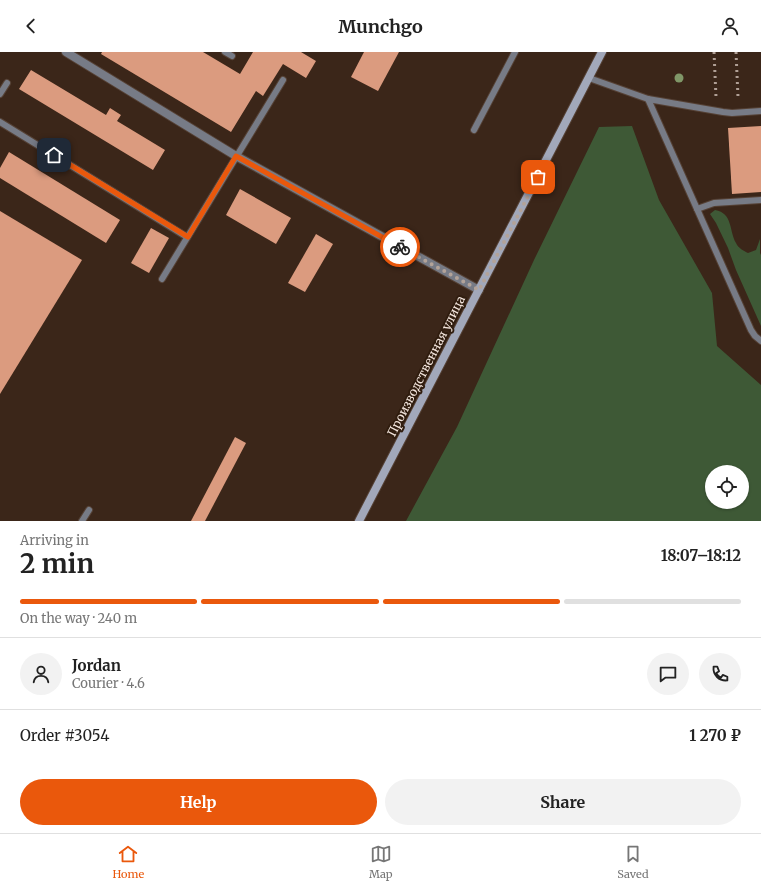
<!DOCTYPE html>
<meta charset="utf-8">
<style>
body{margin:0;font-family:Merriweather,serif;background:#f2f2f2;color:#222;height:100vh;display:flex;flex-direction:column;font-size:15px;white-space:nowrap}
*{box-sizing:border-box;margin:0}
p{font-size:13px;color:#767676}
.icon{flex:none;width:22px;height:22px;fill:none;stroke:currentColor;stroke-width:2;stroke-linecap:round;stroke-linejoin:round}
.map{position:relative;height:469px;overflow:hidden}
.side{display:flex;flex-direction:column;background:#fff;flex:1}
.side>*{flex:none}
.controls{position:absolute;left:705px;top:413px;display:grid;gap:8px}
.controls a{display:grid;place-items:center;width:44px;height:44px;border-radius:50%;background:#fff;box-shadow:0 1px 3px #0004;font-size:20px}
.pin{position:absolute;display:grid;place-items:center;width:34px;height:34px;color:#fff;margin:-17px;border-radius:8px;box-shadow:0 2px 6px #0006}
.courier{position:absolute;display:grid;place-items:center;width:40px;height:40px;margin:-20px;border:3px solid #ea580c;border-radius:50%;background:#fff;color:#222;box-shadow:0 1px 5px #0007}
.headline em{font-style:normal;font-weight:700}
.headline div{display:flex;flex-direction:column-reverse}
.headline{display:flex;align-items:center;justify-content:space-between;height:68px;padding:0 20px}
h1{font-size:26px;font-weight:700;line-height:30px}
.bar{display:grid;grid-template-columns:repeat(4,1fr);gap:6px 4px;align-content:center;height:48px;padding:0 20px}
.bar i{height:5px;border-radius:3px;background:#e0e0e0}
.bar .active{background:#ea580c}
.bar p{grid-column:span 4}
.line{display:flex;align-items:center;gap:10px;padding:0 20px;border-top:1px solid #e0e0e0}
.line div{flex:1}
.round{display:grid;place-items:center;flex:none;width:42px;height:42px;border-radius:21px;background:#f2f2f2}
.button{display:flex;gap:8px;margin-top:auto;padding:8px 20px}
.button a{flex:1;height:46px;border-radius:24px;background:#ea580c;color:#fff;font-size:16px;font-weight:700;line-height:46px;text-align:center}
.button a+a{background:#f2f2f2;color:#222}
header{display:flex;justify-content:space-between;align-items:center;height:52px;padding:0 20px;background:#fff;font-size:18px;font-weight:700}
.menu{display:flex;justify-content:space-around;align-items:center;height:56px;border-top:1px solid #e0e0e0;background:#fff;font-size:11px;color:#767676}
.menu a{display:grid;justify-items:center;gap:2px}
.menu .active{color:#ea580c}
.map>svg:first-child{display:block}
</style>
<header><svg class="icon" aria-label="back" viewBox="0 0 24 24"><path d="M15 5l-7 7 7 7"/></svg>Munchgo<svg class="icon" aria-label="person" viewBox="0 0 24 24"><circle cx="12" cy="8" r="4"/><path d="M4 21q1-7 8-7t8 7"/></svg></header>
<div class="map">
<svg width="761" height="469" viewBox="0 0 761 469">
<rect width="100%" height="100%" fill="#3b2619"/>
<g fill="#3e5936" fill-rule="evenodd">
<path d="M632,74L659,148L712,241L717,294L761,333V469H406L457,375L534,208L599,75ZM712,420H742V450H712Z"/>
<path d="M715,158C733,161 729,179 736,191C738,196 744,199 748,201L756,198L760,187V201L761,203V274L736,218L728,196L716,171L710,162Z"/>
</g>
<g fill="#db9b7f">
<polygon points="102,0 203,0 240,22 253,0 301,0 316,9 306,26 283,12 263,44 256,39 231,80 101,2"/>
<polygon points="364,0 399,0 378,39 351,25"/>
<polygon points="31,18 106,63 110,56 121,63 117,69 165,98 153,118 19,37"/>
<polygon points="761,74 761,140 732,142 728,76"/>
<polygon points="9,100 120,168 106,191 0,126 0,116"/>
<polygon points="240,137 291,166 276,192 226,163"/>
<polygon points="0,159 82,208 0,342"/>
<polygon points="151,176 169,186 149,221 131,211"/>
<polygon points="316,182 333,192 305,240 288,231"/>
<polygon points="235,385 246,391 205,469 191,469"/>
</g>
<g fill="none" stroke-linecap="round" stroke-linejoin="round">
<g stroke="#554135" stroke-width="8">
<g id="lane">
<polyline points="225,0 232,4"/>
<polyline points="589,26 648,47 723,60 732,61 761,59"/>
<polyline points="0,42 7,31"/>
<polyline points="648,47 751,278 755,284 761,289"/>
<polyline points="0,70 187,185"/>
<polyline points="474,78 515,0"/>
<polyline points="697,157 714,151 761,148"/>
<polyline points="162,227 283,28"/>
<polyline points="82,469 89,458"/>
</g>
</g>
<g stroke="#554135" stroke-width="10">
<polyline id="street" points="66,0 236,104 479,238"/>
</g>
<g stroke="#554135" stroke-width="10">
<polyline id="secondary" points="359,469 602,0"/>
</g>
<use href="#lane" stroke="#777b86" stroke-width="6"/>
<use href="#street" stroke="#777b86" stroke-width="8"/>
<use href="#secondary" stroke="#a2a8ba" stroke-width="8"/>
<g stroke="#b09f95" stroke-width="3" stroke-dasharray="2 4" stroke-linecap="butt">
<polyline points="714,0 716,45"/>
<polyline points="736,0 738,45"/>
</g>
</g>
<circle fill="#809768" cx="679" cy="26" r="4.5"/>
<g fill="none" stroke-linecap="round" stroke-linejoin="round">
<polyline stroke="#b3a399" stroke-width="4" stroke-dasharray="0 7.2" points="400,195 479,238 538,125"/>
<polyline stroke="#ea580c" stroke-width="5" points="54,103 188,185 236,104 400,195"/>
</g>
<g text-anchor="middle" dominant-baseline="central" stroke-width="4" stroke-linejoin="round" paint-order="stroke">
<g font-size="12" fill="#f4e6de" stroke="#301d0f">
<text transform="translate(426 314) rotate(-63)">Производственная улица</text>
</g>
</g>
</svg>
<div class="controls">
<a><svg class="icon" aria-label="locate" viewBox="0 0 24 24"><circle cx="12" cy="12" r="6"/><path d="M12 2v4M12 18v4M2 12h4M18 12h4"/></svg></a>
</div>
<div class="pin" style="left:538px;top:125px;background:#ea580c"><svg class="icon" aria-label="bag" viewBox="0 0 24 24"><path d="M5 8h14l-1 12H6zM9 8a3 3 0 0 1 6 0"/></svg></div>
<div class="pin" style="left:54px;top:103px;background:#1f2937"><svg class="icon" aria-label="home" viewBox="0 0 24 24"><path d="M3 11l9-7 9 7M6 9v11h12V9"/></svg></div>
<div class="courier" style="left:400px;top:195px"><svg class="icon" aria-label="bike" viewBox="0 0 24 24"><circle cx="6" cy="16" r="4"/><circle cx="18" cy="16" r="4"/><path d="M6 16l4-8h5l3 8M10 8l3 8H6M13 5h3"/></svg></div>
</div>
<section class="side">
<div class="headline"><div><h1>2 min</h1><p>Arriving in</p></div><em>18:07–18:12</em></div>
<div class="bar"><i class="active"></i><i class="active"></i><i class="active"></i><i></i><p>On the way · 240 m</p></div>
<div class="line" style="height:72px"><a class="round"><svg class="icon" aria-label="person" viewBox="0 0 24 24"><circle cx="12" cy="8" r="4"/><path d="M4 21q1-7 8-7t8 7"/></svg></a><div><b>Jordan</b><p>Courier · 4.6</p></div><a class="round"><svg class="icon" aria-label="chat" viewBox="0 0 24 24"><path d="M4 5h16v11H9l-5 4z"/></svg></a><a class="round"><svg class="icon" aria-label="phone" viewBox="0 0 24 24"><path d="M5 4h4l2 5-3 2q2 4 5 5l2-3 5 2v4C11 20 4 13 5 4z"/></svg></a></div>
<div class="line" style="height:52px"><div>Order #3054</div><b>1 270 ₽</b></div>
<div class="button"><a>Help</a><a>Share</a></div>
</section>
<nav class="menu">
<a class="active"><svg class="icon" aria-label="home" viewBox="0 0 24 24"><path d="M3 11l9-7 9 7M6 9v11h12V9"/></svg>Home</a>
<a><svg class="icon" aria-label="map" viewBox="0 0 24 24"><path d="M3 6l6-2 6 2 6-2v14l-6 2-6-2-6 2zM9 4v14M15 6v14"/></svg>Map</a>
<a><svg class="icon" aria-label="saved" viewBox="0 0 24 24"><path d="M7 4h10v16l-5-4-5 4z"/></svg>Saved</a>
</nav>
